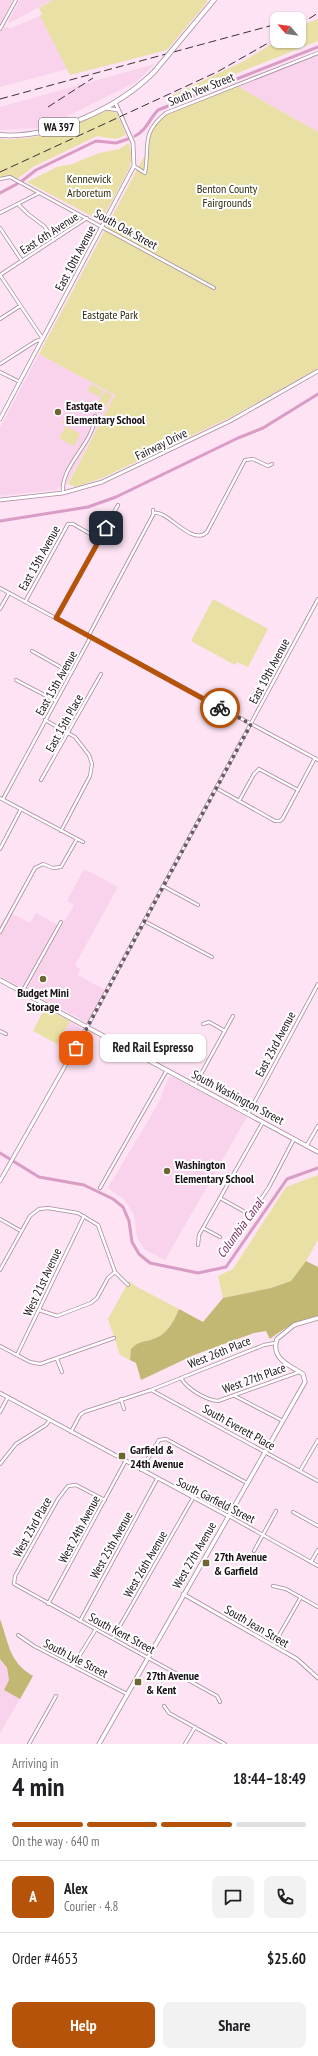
<!DOCTYPE html>
<meta charset="utf-8">
<style>
body{margin:0;font-family:"PT Sans Narrow",sans-serif;background:#f2f2f2;color:#202124;height:100vh;display:flex;flex-direction:column;font-size:15px;white-space:nowrap}
*{box-sizing:border-box;margin:0}
p{font-size:13px;color:#757577}
.icon{flex:none;width:22px;height:22px;fill:none;stroke:currentColor;stroke-width:2;stroke-linecap:round;stroke-linejoin:round}
.map{position:relative;height:1744px;overflow:hidden}
.details{display:flex;flex-direction:column;background:#fff;flex:1}
.details>*{flex:none}
.needle{width:26px;rotate:298deg}
.tools{position:absolute;left:270px;top:12px;display:grid;gap:8px}
.tools a{display:grid;place-items:center;width:36px;height:36px;border-radius:8px;background:#fff;box-shadow:0 1px 3px #0004;font-size:20px}
.pin{position:absolute;display:grid;place-items:center;width:34px;height:34px;color:#fff;margin:-17px;border-radius:8px;box-shadow:0 2px 6px #0006}
.courier{position:absolute;display:grid;place-items:center;width:40px;height:40px;margin:-20px;border:3px solid #b45309;border-radius:50%;background:#fff;color:#222;box-shadow:0 1px 5px #0007}
.bubble{position:absolute;height:28px;border-radius:8px;background:#fff;box-shadow:0 1px 3px #0004;font-size:13px;font-weight:800;line-height:28px;text-align:center}
.summary em{font-style:normal;font-weight:800}
.summary div{display:flex;flex-direction:column-reverse}
.summary{display:flex;align-items:center;justify-content:space-between;height:68px;padding:0 12px}
h1{font-size:26px;font-weight:800;line-height:30px}
.bar{display:grid;grid-template-columns:repeat(4,1fr);gap:6px 4px;align-content:center;height:48px;padding:0 12px}
.bar i{height:5px;border-radius:3px;background:#e0e0e0}
.bar .active{background:#b45309}
.bar p{grid-column:span 4}
.line{display:flex;align-items:center;gap:10px;padding:0 12px;border-top:1px solid #e0e0e0}
.line div{flex:1}
.round{display:grid;place-items:center;flex:none;width:42px;height:42px;border-radius:8px;background:#f2f2f2}
.action{display:flex;gap:8px;margin-top:auto;padding:8px 12px}
.action a{flex:1;height:46px;border-radius:8px;background:#b45309;color:#fff;font-size:16px;font-weight:800;line-height:46px;text-align:center}
.action a+a{background:#f2f2f2;color:#202124}
.map>svg:first-child{display:block}
</style>
<div class="map">
<svg width="318" height="1744" viewBox="0 0 318 1744">
<rect width="100%" height="100%" fill="#fde3f3"/>
<g fill="#f9d3ec">
<polygon points="0,0 13,0 0,24"/>
<polygon points="20,0 53,0 9,23 8,22"/>
<polygon points="40,16 67,69 0,87 0,32 5,27 11,28"/>
<polygon points="318,56 318,132 237,86 287,67"/>
<polygon points="155,64 136,82 58,121 37,128 0,130 0,107"/>
<polygon points="39,354 115,395 67,484 55,490 0,496 0,428"/>
<polygon points="84,869 118,887 75,965 80,969 78,975 105,990 88,1021 86,1022 0,976 0,925 9,912 30,923 36,913 61,927 74,905 67,901"/>
<polygon points="70,1021 82,1029 71,1051 57,1044"/>
<polygon points="169,1077 173,1077 247,1117 165,1260 145,1250 137,1238 134,1215 124,1199 108,1188 159,1102"/>
<polygon points="0,1659 9,1674 9,1680 4,1690 20,1699 0,1733"/>
</g>
<g fill="#e9e0a5">
<polygon points="53,0 206,0 208,1 167,50 70,75 40,16 42,14 39,8"/>
<polygon points="318,19 318,41 172,99 171,96 242,62 277,41 299,41 299,28 309,22"/>
<path d="M237,86L318,132V368L233,416L102,478L76,487L68,484L115,395L39,354L148,149C149,139 151,131 157,123C169,108 218,94 237,86Z"/>
<path d="M108,110L117,113L126,135L116,139L97,136L33,167L17,179L10,176L0,178V139C44,141 69,127 108,110Z"/>
<polygon points="129,143 132,157 129,169 101,221 27,182 57,167 72,164 99,153 119,149"/>
<polygon points="91,384 103,390 100,397 88,391"/>
<polygon points="105,391 112,395 106,407 98,403"/>
<polygon points="68,413 76,417 71,427 62,423"/>
<polygon points="66,426 80,434 74,446 59,438"/>
<polygon points="213,599 268,629 248,667 237,662 235,665 191,641"/>
<polygon points="45,1008 70,1021 57,1044 33,1031"/>
<polygon points="318,1175 318,1240 306,1261 291,1281 271,1288 223,1298 218,1276 233,1269 286,1187"/>
<path d="M129,1281L137,1287L179,1309C174,1321 167,1335 153,1339C142,1343 140,1340 131,1349L130,1360L120,1355L108,1319Z"/>
</g>
<g fill="#c3b873">
<path d="M306,1261L318,1267V1316C299,1320 285,1327 270,1339L266,1331L254,1333L194,1355L141,1380L136,1363L130,1360L131,1349C140,1340 142,1343 153,1339C167,1335 174,1321 179,1309L203,1322L223,1298L271,1288L291,1281Z"/>
<path d="M0,1619C9,1644 9,1662 33,1676L20,1699L4,1690L9,1680L7,1668L0,1659Z"/>
</g>
<g fill="none" stroke-linecap="round" stroke-linejoin="round">
<g stroke="#d99cc5" stroke-width="3">
<path d="M135,136C147,130 149,119 158,110L318,47"/>
<polyline points="22,181 36,170 96,141 116,143 128,139"/>
<polyline points="0,193 17,184"/>
<polyline points="0,521 88,507 116,497 238,438 263,428 318,394"/>
<polyline points="0,1153 39,1177 84,1185 113,1199 123,1207 129,1221 132,1242 139,1254 150,1263 198,1273 226,1267 287,1179 318,1168"/>
</g>
<g stroke="#a78a9d" stroke-width="4">
<g id="minor">
<polyline points="0,29 16,0"/>
<path d="M134,166L145,173C150,146 140,134 166,113L318,53"/>
<polyline points="0,179 10,177 214,288"/>
<polyline points="18,204 28,214 44,226 54,240"/>
<polyline points="0,213 39,193"/>
<polyline points="0,228 22,261"/>
<polyline points="0,275 87,218"/>
<polyline points="0,319 20,306"/>
<polyline points="0,364 36,341 43,339 0,275"/>
<polyline points="0,372 20,382"/>
<path d="M63,493C60,465 94,444 95,416"/>
<path d="M154,513C168,510 192,547 207,532L245,460L253,459L268,466L272,464"/>
<polyline points="0,588 318,760"/>
<polyline points="25,602 68,524 73,524 99,539"/>
<polyline points="0,609 9,593"/>
<polyline points="56,618 118,505"/>
<polyline points="32,651 71,673"/>
<polyline points="16,680 56,701"/>
<polyline points="45,720 75,737 89,755 92,764 90,776 61,831"/>
<polyline points="41,780 101,674"/>
<polyline points="216,788 275,821 280,821 283,818 315,758"/>
<polyline points="0,798 83,842"/>
<polyline points="3,799 89,640 90,633 153,515 153,510"/>
<polyline points="239,801 254,774 259,769 298,790"/>
<polyline points="0,849 21,809"/>
<polyline points="163,886 198,905"/>
<polyline points="144,921 212,957"/>
<polyline points="0,932 35,868 43,864 53,868 61,867 77,839"/>
<polyline points="22,992 61,922"/>
<polyline points="203,1024 209,1022 225,1031"/>
<polyline points="87,1027 318,599"/>
<polyline points="0,1031 6,1034"/>
<polyline points="195,1085 233,1016"/>
<polyline points="248,1114 318,984"/>
<polyline points="307,1145 318,1126"/>
<polyline points="100,1188 167,1070"/>
<polyline points="220,1198 245,1212 253,1211 269,1187 294,1139"/>
<polyline points="0,1219 21,1231"/>
<polyline points="203,1228 220,1237"/>
<polyline points="198,1245 199,1235 263,1122"/>
<polyline points="0,1270 30,1216 39,1209 48,1208 78,1213 98,1225 115,1272 128,1285"/>
<polyline points="39,1310 57,1316 91,1303 97,1298 108,1278 115,1272"/>
<polyline points="0,1346 30,1362 40,1364 114,1338"/>
<polyline points="17,1355 84,1216"/>
<polyline points="57,1359 62,1372"/>
<path d="M181,1378C187,1389 206,1400 218,1401L299,1372"/>
<polyline points="151,1390 318,1481"/>
<polyline points="235,1396 283,1421"/>
<polyline points="121,1399 124,1409"/>
<polyline points="0,1412 8,1397"/>
<polyline points="71,1432 80,1415 84,1412 151,1390 264,1345 275,1343"/>
<polyline points="0,1464 16,1444 46,1425 49,1421"/>
<polyline points="141,1470 159,1440 166,1439 247,1483"/>
<polyline points="300,1471 318,1440"/>
<polyline points="105,1500 76,1485 68,1486 58,1499 15,1576 14,1584 217,1696 220,1702"/>
<polyline points="293,1512 318,1526"/>
<polyline points="229,1516 318,1566"/>
<polyline points="254,1551 276,1511"/>
<polyline points="311,1562 318,1550"/>
<polyline points="273,1586 286,1589 318,1607"/>
<polyline points="48,1604 125,1462"/>
<polyline points="80,1621 157,1479"/>
<polyline points="18,1635 34,1646 127,1694"/>
<polyline points="113,1638 193,1498"/>
<polyline points="273,1646 301,1597"/>
<polyline points="73,1666 96,1629"/>
<polyline points="164,1706 169,1713 225,1744"/>
<polyline points="29,1744 56,1696"/>
<polyline points="185,1744 195,1727"/>
</g>
</g>
<g stroke="#a78a9d" stroke-width="4.5">
<g id="tertiary">
<polyline points="106,108 118,110"/>
<polyline points="0,419 134,166 133,143 115,102"/>
<polyline points="0,500 63,493 102,482 230,421 318,371"/>
<polyline points="0,1181 87,1027"/>
<polyline points="0,1393 228,1516"/>
<polyline points="183,1594 297,1659 318,1678"/>
</g>
</g>
<g stroke="#a78a9d" stroke-width="5">
<g id="secondary">
<polyline points="0,980 318,1152"/>
<path d="M99,1744L305,1382L303,1374C291,1366 270,1359 277,1339L294,1325L318,1318"/>
</g>
</g>
<g stroke="#a78a9d" stroke-width="5.5">
<g id="primary">
<polyline points="184,36 214,0"/>
<path d="M0,135C52,139 118,108 154,72"/>
</g>
</g>
<use href="#minor" stroke="#fff" stroke-width="2.5"/>
<use href="#tertiary" stroke="#fff" stroke-width="3"/>
<use href="#secondary" stroke="#fff" stroke-width="3.5"/>
<use href="#primary" stroke="#fff" stroke-width="4"/>
<g stroke="#3d3039" stroke-width="1" stroke-dasharray="8 4" stroke-linecap="butt">
<polyline points="299,25 318,13"/>
<polyline points="0,99 277,24"/>
<polyline points="48,107 93,78"/>
<polyline points="0,172 217,72 277,38"/>
</g>
<g stroke="#a78a9d" stroke-width="5.5" stroke-linecap="butt">
<polyline id="primary-bridge" points="154,72 184,36"/>
</g>
<use href="#primary-bridge" stroke="#fff" stroke-width="4"/>
</g>
<g fill="none" stroke-linecap="round" stroke-linejoin="round">
<polyline stroke="#695a64" stroke-width="4" stroke-dasharray="0 7.2" points="76,1048 251,724 220,708"/>
<polyline stroke="#b45309" stroke-width="5" points="106,528 56,618 220,708"/>
</g>
<g fill="#6d6532" stroke="#fff" stroke-width="1.5">
<circle cx="58" cy="412" r="4"/>
<circle cx="43" cy="979" r="4"/>
<circle cx="167" cy="1171" r="4"/>
<rect x="118" y="1452" width="8" height="8" rx="2"/>
<rect x="202" y="1559" width="8" height="8" rx="2"/>
<rect x="134" y="1678" width="8" height="8" rx="2"/>
</g>
<g text-anchor="middle" dominant-baseline="central" stroke-width="4" stroke-linejoin="round" paint-order="stroke">
<rect fill="#fff" stroke="#5f585d" stroke-width="1" x="39" y="118" width="40" height="18" rx="3"/>
<g font-size="11" font-weight="bold" fill="#1a1017">
<text x="59" y="127">WA 397</text>
</g>
<g font-size="12" fill="#1a1017" stroke="#fff">
<text transform="translate(201 89) rotate(-22)">South Yew Street</text>
<text transform="translate(126 229) rotate(29)">South Oak Street</text>
<text transform="translate(49 233) rotate(-33)">East 6th Avenue</text>
<text transform="translate(75 258) rotate(-62)">East 10th Avenue</text>
<text transform="translate(161 444) rotate(-26)">Fairway Drive</text>
<text transform="translate(39 558) rotate(-61)">East 13th Avenue</text>
<text transform="translate(269 671) rotate(-62)">East 19th Avenue</text>
<text transform="translate(56 683) rotate(-61)">East 15th Avenue</text>
<text transform="translate(64 723) rotate(-61)">East 15th Place</text>
<text transform="translate(275 1044) rotate(-62)">East 23rd Avenue</text>
<text transform="translate(238 1097) rotate(28)">South Washington Street</text>
<text transform="translate(42 1282) rotate(-65)">West 21st Avenue</text>
<text transform="translate(219 1352) rotate(-22)">West 26th Place</text>
<text transform="translate(254 1378) rotate(-20)">West 27th Place</text>
<text transform="translate(239 1427) rotate(29)">South Everett Place</text>
<text transform="translate(216 1500) rotate(27)">South Garfield Street</text>
<text transform="translate(32 1527) rotate(-61)">West 23rd Place</text>
<text transform="translate(79 1529) rotate(-62)">West 24th Avenue</text>
<text transform="translate(111 1545) rotate(-61)">West 25th Avenue</text>
<text transform="translate(194 1555) rotate(-60)">West 27th Avenue</text>
<text transform="translate(145 1564) rotate(-60)">West 26th Avenue</text>
<text transform="translate(257 1626) rotate(30)">South Jean Street</text>
<text transform="translate(122 1633) rotate(28)">South Kent Street</text>
<text transform="translate(76 1658) rotate(27)">South Lyle Street</text>
</g>
<g font-size="12" fill="#302b0b" stroke="#fff">
<text x="89" y="178">Kennewick<tspan x="89" dy="14">Arboretum</tspan></text>
<text x="227" y="188">Benton County<tspan x="227" dy="14">Fairgrounds</tspan></text>
<text x="110" y="314">Eastgate Park</text>
</g>
<g font-size="12" font-weight="bold" fill="#1a1017" stroke="#fff" text-anchor="start">
<text x="66" y="405">Eastgate<tspan x="66" dy="14">Elementary School</tspan></text>
<text x="43" y="992" text-anchor="middle">Budget Mini<tspan x="43" dy="14">Storage</tspan></text>
<text x="175" y="1164">Washington<tspan x="175" dy="14">Elementary School</tspan></text>
<text x="130" y="1449">Garfield &amp;<tspan x="130" dy="14">24th Avenue</tspan></text>
<text x="214" y="1556">27th Avenue<tspan x="214" dy="14">&amp; Garfield</tspan></text>
<text x="146" y="1675">27th Avenue<tspan x="146" dy="14">&amp; Kent</tspan></text>
</g>
<g font-size="13" font-style="italic" fill="#783165" stroke="#fff">
<text transform="translate(240 1228) rotate(-54)">Columbia Canal</text>
</g>
</g>
</svg>
<div class="tools">
<a><svg class="needle" viewBox="-14 -14 28 28"><path d="M0-13l5 13h-10z" fill="#e53935"/><path d="M0 13l5-13h-10z" fill="#757577"/></svg></a>
</div>
<div class="pin" style="left:76px;top:1048px;background:#ea580c"><svg class="icon" aria-label="bag" viewBox="0 0 24 24"><path d="M5 8h14l-1 12H6zM9 8a3 3 0 0 1 6 0"/></svg></div>
<div class="pin" style="left:106px;top:528px;background:#1f2937"><svg class="icon" aria-label="home" viewBox="0 0 24 24"><path d="M3 11l9-7 9 7M6 9v11h12V9"/></svg></div>
<div class="courier" style="left:220px;top:708px"><svg class="icon" aria-label="bike" viewBox="0 0 24 24"><circle cx="6" cy="16" r="4"/><circle cx="18" cy="16" r="4"/><path d="M6 16l4-8h5l3 8M10 8l3 8H6M13 5h3"/></svg></div>
<div class="bubble" style="left:100px;top:1034px;width:106px">Red Rail Espresso</div>
</div>
<section class="details">
<div class="summary"><div><h1>4 min</h1><p>Arriving in</p></div><em>18:44–18:49</em></div>
<div class="bar"><i class="active"></i><i class="active"></i><i class="active"></i><i></i><p>On the way · 640 m</p></div>
<div class="line" style="height:72px"><b class="round" style="background:#b45309;color:#fff">A</b><div><b>Alex</b><p>Courier · 4.8</p></div><a class="round"><svg class="icon" aria-label="chat" viewBox="0 0 24 24"><path d="M4 5h16v11H9l-5 4z"/></svg></a><a class="round"><svg class="icon" aria-label="phone" viewBox="0 0 24 24"><path d="M5 4h4l2 5-3 2q2 4 5 5l2-3 5 2v4C11 20 4 13 5 4z"/></svg></a></div>
<div class="line" style="height:52px"><div>Order #4653</div><b>$25.60</b></div>
<div class="action"><a>Help</a><a>Share</a></div>
</section>
